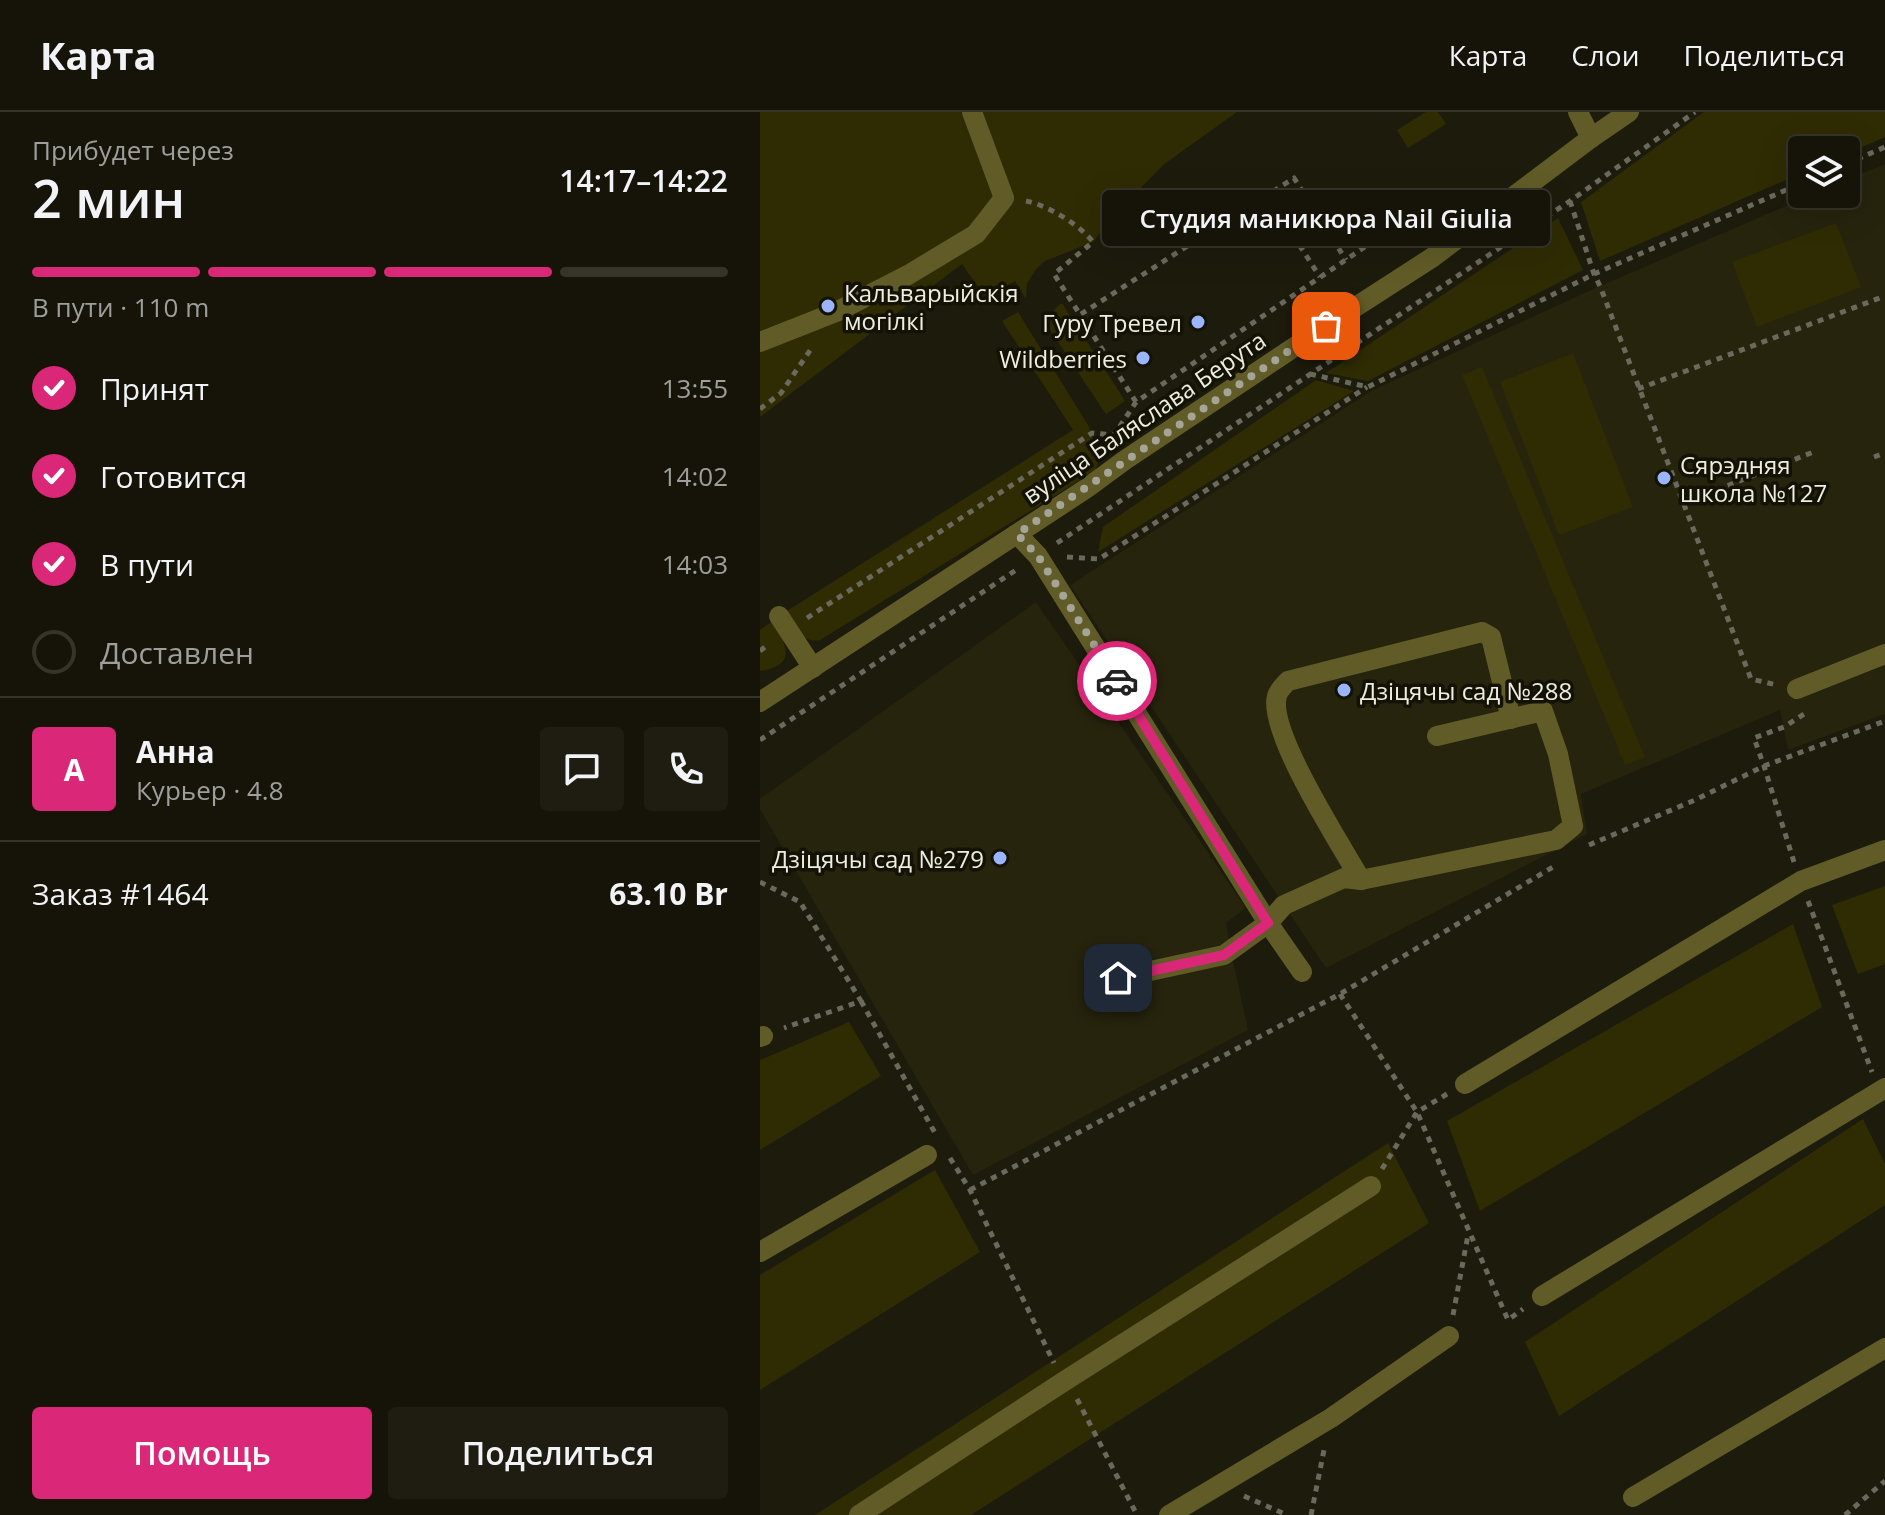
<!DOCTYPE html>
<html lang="ru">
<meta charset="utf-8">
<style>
body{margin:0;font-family:"Open Sans",sans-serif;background:#1f1d12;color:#f1f3f6;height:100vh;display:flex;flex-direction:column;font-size:30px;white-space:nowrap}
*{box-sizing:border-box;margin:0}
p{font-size:26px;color:#9e9e9c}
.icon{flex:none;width:44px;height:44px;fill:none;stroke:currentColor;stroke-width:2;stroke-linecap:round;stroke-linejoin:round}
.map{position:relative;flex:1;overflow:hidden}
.panel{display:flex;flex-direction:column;background:#161409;width:760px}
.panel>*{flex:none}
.tools{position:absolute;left:1028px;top:24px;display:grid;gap:16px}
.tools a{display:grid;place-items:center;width:72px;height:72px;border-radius:8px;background:#161409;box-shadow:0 8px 32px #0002,0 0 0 2px #35332a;font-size:40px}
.pin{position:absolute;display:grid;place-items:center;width:68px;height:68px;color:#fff;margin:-34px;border-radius:16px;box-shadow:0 4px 12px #0006}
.courier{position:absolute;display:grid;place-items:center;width:80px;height:80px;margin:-40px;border:6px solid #db2777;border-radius:50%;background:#fff;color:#222;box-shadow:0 2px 10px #0007}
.bubble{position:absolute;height:56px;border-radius:8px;background:#161409;box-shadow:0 8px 32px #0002,0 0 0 2px #35332a;font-size:26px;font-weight:600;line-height:56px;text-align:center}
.overview em{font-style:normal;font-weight:600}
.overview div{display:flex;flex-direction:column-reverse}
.overview{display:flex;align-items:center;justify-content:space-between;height:136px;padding:0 32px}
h1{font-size:52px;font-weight:600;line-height:60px}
.bar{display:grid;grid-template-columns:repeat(4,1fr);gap:12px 8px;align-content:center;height:96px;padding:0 32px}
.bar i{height:10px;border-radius:6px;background:#35332a}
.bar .selected{background:#db2777}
.bar p{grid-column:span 4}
.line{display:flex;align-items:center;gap:20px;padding:0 32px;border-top:2px solid #35332a}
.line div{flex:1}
.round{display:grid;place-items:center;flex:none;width:84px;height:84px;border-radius:8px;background:#1f1d12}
ol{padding:0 32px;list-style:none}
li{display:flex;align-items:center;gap:24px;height:88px}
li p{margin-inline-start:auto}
li .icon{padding:8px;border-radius:50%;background:#db2777;color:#fff;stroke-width:4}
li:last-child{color:#9e9e9c}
li i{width:44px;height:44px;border:4px solid #35332a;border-radius:50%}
.button{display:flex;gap:16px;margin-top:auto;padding:16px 32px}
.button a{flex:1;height:92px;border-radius:8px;background:#db2777;color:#fff;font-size:32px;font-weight:600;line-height:92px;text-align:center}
.button a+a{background:#1f1d12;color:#f1f3f6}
header{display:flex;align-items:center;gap:48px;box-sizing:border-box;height:112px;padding:0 40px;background:#161409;border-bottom:2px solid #35332a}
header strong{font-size:38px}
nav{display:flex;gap:44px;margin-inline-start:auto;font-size:28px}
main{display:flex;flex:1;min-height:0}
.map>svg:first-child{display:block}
</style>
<header>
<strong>Карта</strong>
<nav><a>Карта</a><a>Слои</a><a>Поделиться</a></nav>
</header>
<main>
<section class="panel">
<div class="overview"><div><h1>2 мин</h1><p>Прибудет через</p></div><em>14:17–14:22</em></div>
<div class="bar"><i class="selected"></i><i class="selected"></i><i class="selected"></i><i></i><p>В пути · 110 m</p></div>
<ol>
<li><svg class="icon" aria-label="check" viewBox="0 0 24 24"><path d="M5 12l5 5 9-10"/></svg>Принят<p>13:55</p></li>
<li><svg class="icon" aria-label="check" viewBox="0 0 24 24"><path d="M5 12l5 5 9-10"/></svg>Готовится<p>14:02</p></li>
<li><svg class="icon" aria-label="check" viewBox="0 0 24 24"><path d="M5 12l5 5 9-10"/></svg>В пути<p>14:03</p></li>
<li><i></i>Доставлен</li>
</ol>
<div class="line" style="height:144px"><b class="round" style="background:#db2777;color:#fff">А</b><div><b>Анна</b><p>Курьер · 4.8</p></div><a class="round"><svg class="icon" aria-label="chat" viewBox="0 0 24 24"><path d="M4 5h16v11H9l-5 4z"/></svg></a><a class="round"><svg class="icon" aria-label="phone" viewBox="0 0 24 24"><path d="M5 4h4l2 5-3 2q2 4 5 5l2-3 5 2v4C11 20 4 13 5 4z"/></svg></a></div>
<div class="line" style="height:104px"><div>Заказ #1464</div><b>63.10 Br</b></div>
<div class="button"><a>Помощь</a><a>Поделиться</a></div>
</section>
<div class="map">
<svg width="1125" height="1403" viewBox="0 0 1125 1403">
<rect width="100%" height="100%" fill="#1d1b0c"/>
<g fill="#26240d">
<polygon points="1125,52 1125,602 1028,638 1020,598 821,682 827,722 566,856 310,473 613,278 840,174 1054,82 1086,82 1086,68"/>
<polygon points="276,490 486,796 466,811 471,839 488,918 213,1063 0,697 0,687"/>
</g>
<g fill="#2f2c04">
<polygon points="0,0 477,0 403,53 351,107 333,130 285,149 277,156 267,171 266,187 255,169 226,186 202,152 0,305"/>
<polygon points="666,0 678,0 686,12 648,36 637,18"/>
<polygon points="944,0 1125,0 1125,25 1086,42 1086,38 1042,38 1042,61 840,149 821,90"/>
<polygon points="533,78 559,115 543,125 518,88"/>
<polygon points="798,106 823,158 608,269 566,261"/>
<polygon points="1076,111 1101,175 997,215 972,150"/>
<path d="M302,191L365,289L346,302L290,218C289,207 292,197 302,191Z"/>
<path d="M258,200L328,313L341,345L335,359L60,528C41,532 35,513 27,499L313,318L242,209Z"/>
<polygon points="813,241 873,395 799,423 740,270"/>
<polygon points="722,255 885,645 865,653 702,263"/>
<polygon points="556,268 594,279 338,440 343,415"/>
<path d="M13,509C25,532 39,553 0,559V518Z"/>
<polygon points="1125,774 1125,852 1098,862 1072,793"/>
<polygon points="1033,812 1062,895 720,1099 687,1009"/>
<polygon points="89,910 121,964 0,1038 0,948"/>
<polygon points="1103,1007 1125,1052 1125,1093 799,1304 765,1230"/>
<polygon points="628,1031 669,1111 211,1403 55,1403"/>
<polygon points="175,1058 220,1140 0,1278 0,1163"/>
</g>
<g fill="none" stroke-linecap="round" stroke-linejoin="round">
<g stroke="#6a695c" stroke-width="5" stroke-dasharray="6 6" stroke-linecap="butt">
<polyline points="1086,52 1125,35"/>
<polyline points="507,83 560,165"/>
<path d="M266,89C287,93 320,113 333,130L294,162L376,290"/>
<polyline points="810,89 834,162 840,174 991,567 1017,573"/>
<polyline points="321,202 534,66 586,148"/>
<polyline points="550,262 608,275 834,162 1042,71"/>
<polyline points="878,277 1125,184"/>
<polyline points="0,297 21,281 53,234"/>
<polyline points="1114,345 1125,341"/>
<polyline points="923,391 1056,339"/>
<polyline points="297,431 810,89 935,0"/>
<polyline points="307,445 339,447 607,275"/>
<polyline points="47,506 332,321 354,323 376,290 649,105"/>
<polyline points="0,539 9,532"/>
<polyline points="0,628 259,456"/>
<polyline points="829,733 935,688 1004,654 1125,609"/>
<polyline points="1034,750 1004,654 994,626 1024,615 1044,602 1043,598"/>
<polyline points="0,770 40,790 101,889 24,916"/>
<polyline points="1048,789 1112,960"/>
<polyline points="580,882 657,1000 748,1208 763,1197"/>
<polyline points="101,889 175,1021"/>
<polyline points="190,1046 210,1078 294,1251"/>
<polyline points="622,1057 657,1000 687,982"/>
<polyline points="210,1078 580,882 793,755"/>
<polyline points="693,1203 708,1123"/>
<polyline points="317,1287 377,1403"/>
<polyline points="484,1384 527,1403"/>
<polyline points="551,1403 564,1338"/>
<polyline points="1085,1403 1125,1369"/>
</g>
<g stroke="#615c27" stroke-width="20">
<polyline points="818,0 831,26"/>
<polyline points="0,230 76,200 148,163 216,122 244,86 212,0"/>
<polyline points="257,422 278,444 508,811 542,860"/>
<polyline points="19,504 53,556"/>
<polyline points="1037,577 1125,542"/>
<polyline points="0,590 327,376 365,348 566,214 673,145 831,26 869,0"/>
<path d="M601,768C581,733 507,619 517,584C518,579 524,573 528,569L722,520L731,525L751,607"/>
<polyline points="358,866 464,843 508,811 524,793 584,766 601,768 796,728 813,714 798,642 783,599 677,624"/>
<polyline points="0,925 3,924"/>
<polyline points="705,972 1041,769 1125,738"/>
<polyline points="0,1140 167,1043"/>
<polyline points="782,1184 1125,976"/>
<polyline points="873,1385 1125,1236"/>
<polyline points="99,1403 303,1270 611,1074"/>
<polyline points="409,1403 571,1306 689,1224"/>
</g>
</g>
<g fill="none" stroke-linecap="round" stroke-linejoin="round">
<polyline stroke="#a4a497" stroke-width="8" stroke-dasharray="0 14.4" points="357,569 278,444 257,422 566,214"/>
<polyline stroke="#db2777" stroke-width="10" points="357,569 508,811 464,843 358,866"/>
</g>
<g fill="#9bb5fd" stroke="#141204" stroke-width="3">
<circle cx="68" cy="194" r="8"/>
<circle cx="438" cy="210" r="8"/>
<circle cx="383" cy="246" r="8"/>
<circle cx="904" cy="366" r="8"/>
<circle cx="584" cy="578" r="8"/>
<circle cx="240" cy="746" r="8"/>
</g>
<g text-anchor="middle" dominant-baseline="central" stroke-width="7" stroke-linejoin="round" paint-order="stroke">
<g font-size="24" fill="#edede2" stroke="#141204" text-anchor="start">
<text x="84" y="180">Кальварыйскія<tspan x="84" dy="28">могілкі</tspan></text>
<text x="422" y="210" text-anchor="end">Гуру Тревел</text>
<text x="367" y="246" text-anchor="end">Wildberries</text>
<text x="920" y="352">Сярэдняя<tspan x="920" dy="28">школа №127</tspan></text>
<text x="600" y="578">Дзіцячы сад №288</text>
<text x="224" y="746" text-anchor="end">Дзіцячы сад №279</text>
</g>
<g font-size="24" fill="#edede2" stroke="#141204">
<text transform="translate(384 305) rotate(-34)">вуліца Баляслава Берута</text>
</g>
</g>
</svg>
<div class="tools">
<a><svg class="icon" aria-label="layers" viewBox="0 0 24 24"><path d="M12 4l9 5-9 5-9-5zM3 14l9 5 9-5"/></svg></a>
</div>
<div class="pin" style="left:566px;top:214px;background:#ea580c"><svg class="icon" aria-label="bag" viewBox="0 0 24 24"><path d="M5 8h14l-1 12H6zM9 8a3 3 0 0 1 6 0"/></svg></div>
<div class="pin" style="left:358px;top:866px;background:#1f2937"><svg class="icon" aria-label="home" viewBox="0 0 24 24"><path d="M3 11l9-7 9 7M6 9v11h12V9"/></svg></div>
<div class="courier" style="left:357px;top:569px"><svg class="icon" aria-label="car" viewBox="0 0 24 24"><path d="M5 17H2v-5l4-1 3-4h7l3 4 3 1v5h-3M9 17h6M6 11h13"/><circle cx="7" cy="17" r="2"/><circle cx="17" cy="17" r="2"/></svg></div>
<div class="bubble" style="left:342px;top:78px;width:448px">Студия маникюра Nail Giulia</div>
</div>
</main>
